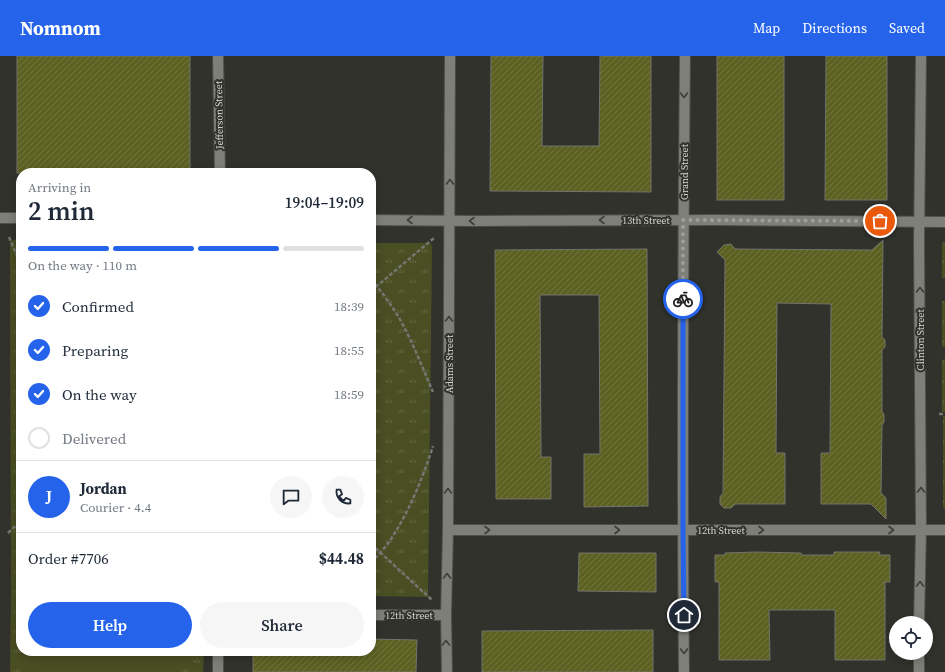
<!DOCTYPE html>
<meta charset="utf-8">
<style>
body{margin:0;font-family:"Source Serif 4",serif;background:#f6f6f7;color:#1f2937;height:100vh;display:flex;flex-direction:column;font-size:15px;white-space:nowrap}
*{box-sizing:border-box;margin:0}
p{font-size:13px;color:#747a83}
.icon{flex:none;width:22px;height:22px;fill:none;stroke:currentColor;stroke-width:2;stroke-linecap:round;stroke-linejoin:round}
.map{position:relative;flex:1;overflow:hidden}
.side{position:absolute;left:16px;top:112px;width:360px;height:488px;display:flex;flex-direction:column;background:#fff;border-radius:16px;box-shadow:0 2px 10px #0003}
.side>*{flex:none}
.fabs{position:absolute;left:889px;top:560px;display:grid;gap:8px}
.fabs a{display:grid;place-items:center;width:44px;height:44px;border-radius:50%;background:#fff;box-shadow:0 2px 10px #0003;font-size:20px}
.pin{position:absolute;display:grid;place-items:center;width:34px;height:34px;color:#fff;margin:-17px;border:2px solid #fff;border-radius:50%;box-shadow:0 1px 4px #0007}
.courier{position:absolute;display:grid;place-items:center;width:40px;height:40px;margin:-20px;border:3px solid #2563eb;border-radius:50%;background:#fff;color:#222;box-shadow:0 1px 5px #0007}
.head em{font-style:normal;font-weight:600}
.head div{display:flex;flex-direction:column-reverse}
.head{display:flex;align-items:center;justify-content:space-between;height:68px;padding:0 12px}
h1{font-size:26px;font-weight:600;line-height:30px}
.bar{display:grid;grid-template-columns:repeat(4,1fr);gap:6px 4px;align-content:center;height:48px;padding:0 12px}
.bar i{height:5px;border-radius:3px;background:#e0e1e3}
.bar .on{background:#2563eb}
.bar p{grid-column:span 4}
.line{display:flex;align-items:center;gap:10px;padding:0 12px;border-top:1px solid #e0e1e3}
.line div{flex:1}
.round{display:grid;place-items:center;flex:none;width:42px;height:42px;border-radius:21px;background:#f6f6f7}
ol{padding:0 12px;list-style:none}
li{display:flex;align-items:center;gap:12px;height:44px}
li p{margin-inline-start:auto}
li .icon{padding:4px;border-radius:50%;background:#2563eb;color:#fff;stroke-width:4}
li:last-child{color:#747a83}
li i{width:22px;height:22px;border:2px solid #e0e1e3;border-radius:50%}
.cta{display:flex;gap:8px;margin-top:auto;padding:8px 12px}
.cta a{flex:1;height:46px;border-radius:24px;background:#2563eb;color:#fff;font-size:16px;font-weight:600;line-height:46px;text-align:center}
.cta a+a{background:#f6f6f7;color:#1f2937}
header{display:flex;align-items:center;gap:24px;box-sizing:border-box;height:56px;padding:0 20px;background:#2563eb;color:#fff}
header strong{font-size:19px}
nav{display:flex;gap:22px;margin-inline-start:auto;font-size:14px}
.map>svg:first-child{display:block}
</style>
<header>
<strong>Nomnom</strong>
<nav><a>Map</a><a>Directions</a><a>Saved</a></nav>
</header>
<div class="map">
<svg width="945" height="616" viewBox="0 0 945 616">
<defs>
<pattern id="grass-tufts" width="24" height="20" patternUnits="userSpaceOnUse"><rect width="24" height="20" fill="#4a4e23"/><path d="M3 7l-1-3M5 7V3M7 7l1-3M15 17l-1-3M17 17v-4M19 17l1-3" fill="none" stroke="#646742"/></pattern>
<pattern id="building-hatch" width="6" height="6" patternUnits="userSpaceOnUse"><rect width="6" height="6" fill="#5c6122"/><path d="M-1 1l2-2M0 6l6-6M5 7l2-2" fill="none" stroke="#737741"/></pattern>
</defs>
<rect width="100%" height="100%" fill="#31322c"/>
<g fill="url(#grass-tufts)">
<polygon points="13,184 21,184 21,595 204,595 203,616 10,616 11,539 10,186"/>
<polygon points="943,186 945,186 945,222 942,222 942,188"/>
<polygon points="371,187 430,187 432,190 428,541 371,540"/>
<rect x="942" y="245" width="3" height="46"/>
<polygon points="945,303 945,356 942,356 942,304"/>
<polygon points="943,360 945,360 945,454 943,451"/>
</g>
<rect fill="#4a4e23" x="24" y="595" width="153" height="21"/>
<g fill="url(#building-hatch)" stroke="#72736d">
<rect x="17" y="0" width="173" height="117"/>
<polygon points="491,0 543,0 542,90 599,90 600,0 651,0 651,136 490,135"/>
<rect x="717" y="0" width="67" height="144"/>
<polygon points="826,0 887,0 887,144 825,144"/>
<polygon points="883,184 882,281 885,284 885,291 882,294 882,356 884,358 884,366 882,369 881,437 886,442 886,463 871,448 821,448 821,397 830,397 831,248 777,247 776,397 785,397 785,448 735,448 731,452 724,452 720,448 720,441 723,437 725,204 717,196 724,189 731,188 735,193 872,194"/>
<polygon points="647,193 648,450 584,451 584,398 600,398 599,239 540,239 541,401 551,401 551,443 496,443 495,194"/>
<polygon points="756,496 801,497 801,499 834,499 834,496 880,496 879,499 890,499 890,526 885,526 885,604 835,604 835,554 769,554 770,604 719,604 719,526 715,526 715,499 725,499 725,497"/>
<polygon points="579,497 656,497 656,536 578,535"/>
<polygon points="653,574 653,616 482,616 482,575"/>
<polygon points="371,583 417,584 416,616 253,616 253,595 371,595"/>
</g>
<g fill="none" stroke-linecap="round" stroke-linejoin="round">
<g stroke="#4f4f4b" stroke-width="12">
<g id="street">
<polyline points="0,162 21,162"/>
<polyline points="371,164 477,165 717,164 945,166"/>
<polyline points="921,473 919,186 921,0"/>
<polyline points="446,559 447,616"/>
<path d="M684,616C682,411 683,205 685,0"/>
</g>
</g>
<g stroke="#4f4f4b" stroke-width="12">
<g id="secondary">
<polyline points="218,0 220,117"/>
<polyline points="448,474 945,474"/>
<polyline points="371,559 446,559 448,474 450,0"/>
<polyline points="919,567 921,473"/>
<polyline points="218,616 218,595"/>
<polyline points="919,616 919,597"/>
</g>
</g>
<g stroke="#757671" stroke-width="2.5" stroke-dasharray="4 2" stroke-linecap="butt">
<polyline points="9,181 21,209"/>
<path d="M371,223C381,235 390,247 398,260C412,284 422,311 433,336"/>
<polyline points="371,235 434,182"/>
<polyline points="939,358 945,358"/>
<polyline points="8,477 21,465"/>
<polyline points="371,488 432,544"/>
<path d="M371,507C377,500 384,493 389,486C409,456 422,424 433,390"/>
</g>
<use href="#street" stroke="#7f7f79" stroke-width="10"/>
<use href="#secondary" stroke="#7f7f79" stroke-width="10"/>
</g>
<defs><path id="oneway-chevron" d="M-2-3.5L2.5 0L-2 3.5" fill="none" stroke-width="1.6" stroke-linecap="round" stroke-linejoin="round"/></defs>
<g stroke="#3d3e38">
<use href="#oneway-chevron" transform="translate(684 39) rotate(90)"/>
<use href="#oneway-chevron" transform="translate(450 126) rotate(-90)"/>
<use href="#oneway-chevron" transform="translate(410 164) rotate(-180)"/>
<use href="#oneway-chevron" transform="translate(602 164) rotate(180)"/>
<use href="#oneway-chevron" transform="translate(472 165) rotate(180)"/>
<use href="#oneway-chevron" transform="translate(920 234) rotate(-90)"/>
<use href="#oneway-chevron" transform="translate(449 263) rotate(-90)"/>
<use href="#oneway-chevron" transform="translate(921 434) rotate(-90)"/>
<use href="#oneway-chevron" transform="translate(448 435) rotate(-90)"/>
<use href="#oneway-chevron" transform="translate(487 474)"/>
<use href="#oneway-chevron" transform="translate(617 474)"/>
<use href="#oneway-chevron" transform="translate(761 474)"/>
<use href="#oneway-chevron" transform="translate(891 474)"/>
<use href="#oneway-chevron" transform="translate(447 520) rotate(-89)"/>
<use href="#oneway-chevron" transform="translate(920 528) rotate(-89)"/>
<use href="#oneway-chevron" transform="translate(446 587) rotate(-90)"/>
<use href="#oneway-chevron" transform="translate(684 595) rotate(89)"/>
</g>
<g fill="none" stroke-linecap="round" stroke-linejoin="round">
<polyline stroke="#9e9f9a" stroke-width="4" stroke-dasharray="0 7.2" points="683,243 683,164 880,165"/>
<polyline stroke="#2563eb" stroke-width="5" points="683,243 683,474 684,559"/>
</g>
<g text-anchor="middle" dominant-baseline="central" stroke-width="4" stroke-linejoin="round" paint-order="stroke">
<g font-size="10" fill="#d9d9d6" stroke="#31322c">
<text transform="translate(219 59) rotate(-91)">Jefferson Street</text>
<text transform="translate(684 116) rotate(-90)">Grand Street</text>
<text x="646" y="164">13th Street</text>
<text transform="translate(920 284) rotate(-90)">Clinton Street</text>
<text transform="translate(449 308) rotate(-90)">Adams Street</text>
<text x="721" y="474">12th Street</text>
<text x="409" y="559">12th Street</text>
</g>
</g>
</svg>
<div class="fabs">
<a><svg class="icon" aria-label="locate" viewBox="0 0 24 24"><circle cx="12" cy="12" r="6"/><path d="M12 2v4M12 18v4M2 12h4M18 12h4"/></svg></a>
</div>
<div class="pin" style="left:880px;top:165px;background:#ea580c"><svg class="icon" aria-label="bag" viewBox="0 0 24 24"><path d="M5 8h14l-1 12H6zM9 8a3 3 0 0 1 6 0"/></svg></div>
<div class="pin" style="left:684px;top:559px;background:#1f2937"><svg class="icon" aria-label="home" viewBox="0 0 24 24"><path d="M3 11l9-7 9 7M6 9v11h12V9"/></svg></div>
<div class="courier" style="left:683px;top:243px"><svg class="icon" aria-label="bike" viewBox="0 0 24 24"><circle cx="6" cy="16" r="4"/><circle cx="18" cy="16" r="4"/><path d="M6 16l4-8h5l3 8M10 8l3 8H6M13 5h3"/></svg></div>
<section class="side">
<div class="head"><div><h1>2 min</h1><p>Arriving in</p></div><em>19:04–19:09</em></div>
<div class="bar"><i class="on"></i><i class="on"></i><i class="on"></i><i></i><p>On the way · 110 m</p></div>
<ol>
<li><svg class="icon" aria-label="check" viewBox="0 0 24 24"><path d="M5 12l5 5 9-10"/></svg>Confirmed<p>18:39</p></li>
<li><svg class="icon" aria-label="check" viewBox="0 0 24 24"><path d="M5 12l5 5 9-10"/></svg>Preparing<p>18:55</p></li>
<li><svg class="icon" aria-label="check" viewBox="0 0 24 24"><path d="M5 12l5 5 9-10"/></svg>On the way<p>18:59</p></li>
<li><i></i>Delivered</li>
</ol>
<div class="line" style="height:72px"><b class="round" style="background:#2563eb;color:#fff">J</b><div><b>Jordan</b><p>Courier · 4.4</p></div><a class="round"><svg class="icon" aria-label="chat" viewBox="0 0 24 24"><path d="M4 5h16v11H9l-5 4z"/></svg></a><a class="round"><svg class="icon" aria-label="phone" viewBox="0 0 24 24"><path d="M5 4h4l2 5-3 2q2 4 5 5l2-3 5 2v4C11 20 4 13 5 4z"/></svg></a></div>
<div class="line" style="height:52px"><div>Order #7706</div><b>$44.48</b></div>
<div class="cta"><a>Help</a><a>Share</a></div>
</section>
</div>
